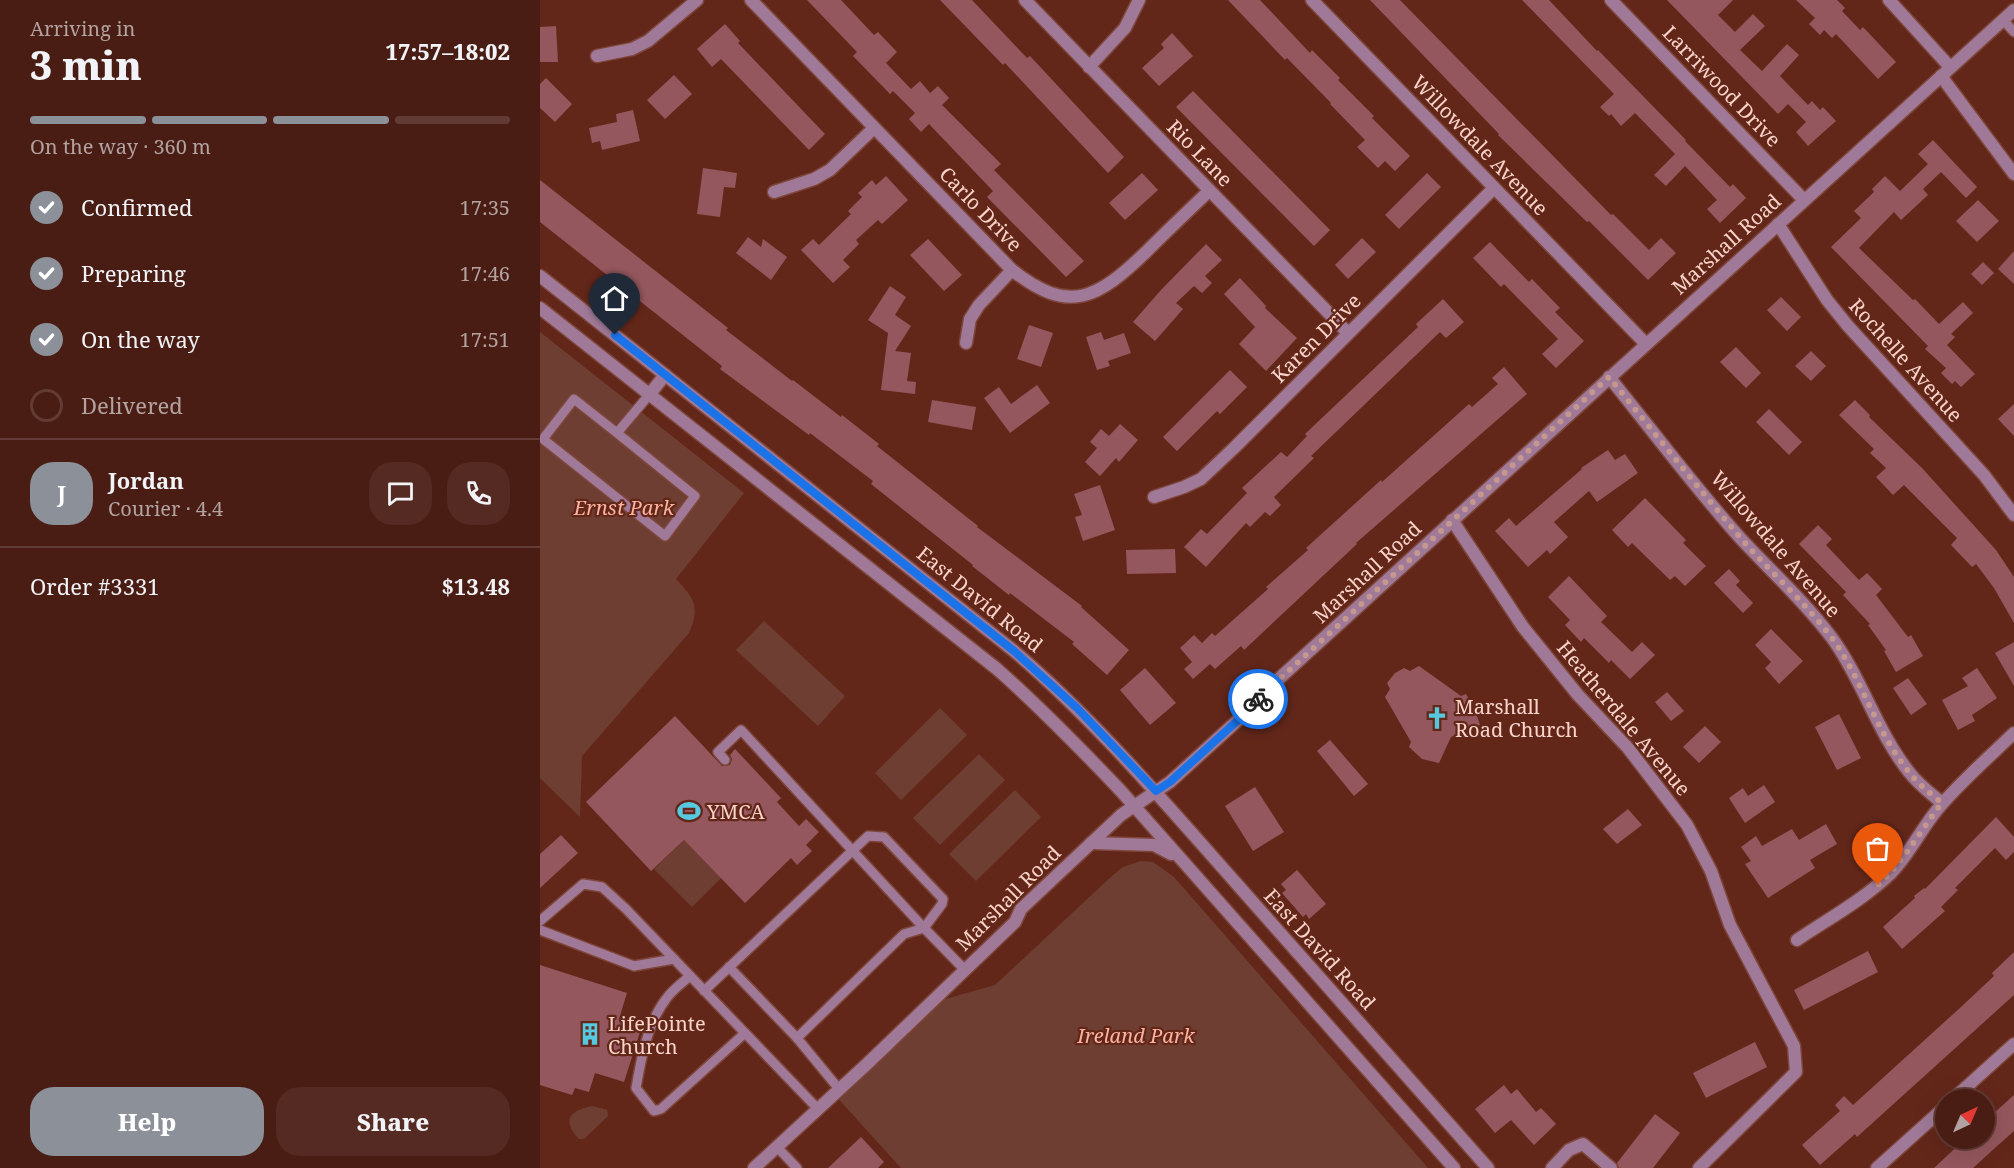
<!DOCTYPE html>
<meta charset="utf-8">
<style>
body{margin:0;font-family:"Noto Serif",serif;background:#542a22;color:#f1f3f6;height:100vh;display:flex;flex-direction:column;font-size:22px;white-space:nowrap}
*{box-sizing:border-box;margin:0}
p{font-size:20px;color:#b2a2a0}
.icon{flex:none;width:33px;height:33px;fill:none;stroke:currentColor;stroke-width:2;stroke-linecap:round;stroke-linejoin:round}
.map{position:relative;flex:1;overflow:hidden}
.side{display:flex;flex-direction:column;background:#4a1d14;width:540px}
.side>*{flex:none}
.needle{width:39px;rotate:44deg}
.fabs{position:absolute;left:1395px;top:1089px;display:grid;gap:12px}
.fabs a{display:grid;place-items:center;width:60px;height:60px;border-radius:50%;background:#4a1d14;box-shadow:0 6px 24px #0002,0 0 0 2px #613b34;font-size:30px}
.pin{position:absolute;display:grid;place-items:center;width:51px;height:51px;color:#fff;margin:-62px -26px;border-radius:50% 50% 50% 0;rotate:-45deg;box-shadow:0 0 6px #0007}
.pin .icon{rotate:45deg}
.courier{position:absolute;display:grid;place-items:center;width:60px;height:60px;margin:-30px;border:4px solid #1a73e8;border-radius:50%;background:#fff;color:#222;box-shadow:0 2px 8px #0007}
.overview em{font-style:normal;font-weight:800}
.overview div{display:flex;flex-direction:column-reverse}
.overview{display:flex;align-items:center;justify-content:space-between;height:102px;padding:0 30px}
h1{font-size:39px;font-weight:800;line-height:45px}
.bar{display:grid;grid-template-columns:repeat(4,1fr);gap:9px 6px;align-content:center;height:72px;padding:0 30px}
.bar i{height:8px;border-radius:4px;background:#613b34}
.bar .selected{background:#8c9099}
.bar p{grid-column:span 4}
.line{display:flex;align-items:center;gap:15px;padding:0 30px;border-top:2px solid #613b34}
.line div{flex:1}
.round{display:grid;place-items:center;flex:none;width:63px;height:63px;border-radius:24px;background:#542a22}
ol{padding:0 30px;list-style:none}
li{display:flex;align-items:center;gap:18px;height:66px}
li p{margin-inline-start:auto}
li .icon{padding:6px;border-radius:50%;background:#8c9099;color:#fff;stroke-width:4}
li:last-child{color:#b2a2a0}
li i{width:33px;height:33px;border:3px solid #613b34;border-radius:50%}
.cta{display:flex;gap:12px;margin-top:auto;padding:12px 30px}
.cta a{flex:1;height:69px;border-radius:24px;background:#8c9099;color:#fff;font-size:24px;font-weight:800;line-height:69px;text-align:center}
.cta a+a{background:#542a22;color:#f1f3f6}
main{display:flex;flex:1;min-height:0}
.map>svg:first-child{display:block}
</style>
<main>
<section class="side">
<div class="overview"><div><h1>3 min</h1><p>Arriving in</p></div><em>17:57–18:02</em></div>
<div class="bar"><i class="selected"></i><i class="selected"></i><i class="selected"></i><i></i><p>On the way · 360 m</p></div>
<ol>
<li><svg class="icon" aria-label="check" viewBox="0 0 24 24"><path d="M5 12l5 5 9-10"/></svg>Confirmed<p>17:35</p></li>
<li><svg class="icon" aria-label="check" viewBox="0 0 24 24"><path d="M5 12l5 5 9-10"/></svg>Preparing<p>17:46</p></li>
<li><svg class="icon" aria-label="check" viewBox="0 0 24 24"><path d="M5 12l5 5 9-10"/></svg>On the way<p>17:51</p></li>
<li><i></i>Delivered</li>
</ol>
<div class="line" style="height:108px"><b class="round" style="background:#8c9099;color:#fff">J</b><div><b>Jordan</b><p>Courier · 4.4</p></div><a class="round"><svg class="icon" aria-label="chat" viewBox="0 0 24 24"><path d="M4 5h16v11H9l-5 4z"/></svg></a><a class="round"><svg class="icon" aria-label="phone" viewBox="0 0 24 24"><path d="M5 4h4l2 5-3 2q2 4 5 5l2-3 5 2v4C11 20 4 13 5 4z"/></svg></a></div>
<div class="line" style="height:78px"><div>Order #3331</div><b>$13.48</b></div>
<div class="cta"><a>Help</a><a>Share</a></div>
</section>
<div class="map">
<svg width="1474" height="1168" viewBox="0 0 1474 1168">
<rect width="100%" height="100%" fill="#63271a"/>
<g fill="#6f3e33">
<path d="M0,332L204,493L136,579C155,599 160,607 149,633L42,756L40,817L0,778Z"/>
<polygon points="224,621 305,696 278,726 196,650"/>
<polygon points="400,708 427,735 361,800 335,773"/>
<polygon points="439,754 465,780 400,845 373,818"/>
<polygon points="475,790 501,817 436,881 409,854"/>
<polygon points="144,840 181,878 152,907 114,869"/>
<polygon points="601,861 613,862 634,877 888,1168 361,1168 294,1094 388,1004 455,985 573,875 583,867"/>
<path d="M53,1106L67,1110L68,1116L44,1139H39C21,1120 30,1110 53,1106Z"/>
</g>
<g fill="#94575d">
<polygon points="267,0 301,0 334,35 338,32 357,52 346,63 371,89 380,81 390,93 398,86 409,98 402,105 461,164 454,170 544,261 526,277 447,197 453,191 389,124 381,132 369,119 375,113 353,91 350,94 313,56 317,52"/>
<polygon points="400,0 432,0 487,58 490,56 584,157 568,173 465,63 463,65"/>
<polygon points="688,0 720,0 770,53 772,50 800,78 798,80 834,116 832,118 870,156 855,171 845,161 838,168 817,147 825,140 790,104 791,103 747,58 745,60"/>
<polygon points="830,0 860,0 1071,215 1073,214 1109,250 1121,238 1136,253 1108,280 1049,221 1047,222 958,135 959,134"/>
<polygon points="982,0 1009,0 1057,51 1058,50 1146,140 1145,141 1190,187 1193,184 1206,198 1180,223 1167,209 1177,200 1145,166 1126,186 1114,175 1135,154 1095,113 1081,126 1071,114 1069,116 1060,107 1074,94"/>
<polygon points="1127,0 1193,0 1178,15 1195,32 1213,14 1225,26 1200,50 1222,71 1247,44 1259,55 1240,76 1268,105 1272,101 1280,110 1283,107 1296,121 1268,146 1256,132 1266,122 1248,104 1238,114"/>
<polygon points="1256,0 1297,0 1305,8 1302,11 1320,30 1323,27 1356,62 1338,79 1296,34 1292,38 1284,30 1280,35 1269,24 1275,18"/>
<polygon points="185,24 200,41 198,43 285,134 269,150 181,59 172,67 157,49"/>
<polygon points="16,26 18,62 0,62 0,27"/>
<polygon points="632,33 653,56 619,86 602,68 624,48 621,44"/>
<polygon points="134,75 152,94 125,119 107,100"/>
<polygon points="6,78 32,104 15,122 0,108 0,84"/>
<polygon points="653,91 790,230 774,246 636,107"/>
<polygon points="93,110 100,141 62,150 60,141 52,143 49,128 77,122 76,114"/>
<polygon points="1393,140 1437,187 1426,198 1401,172 1383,189 1388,195 1361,220 1354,212 1319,248 1373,300 1375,299 1399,324 1423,302 1433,313 1411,334 1415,337 1407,345 1435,374 1421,387 1415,381 1412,384 1401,373 1406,368 1385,349 1388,346 1291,247 1321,218 1314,211 1334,192 1332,189 1345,176 1360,191 1388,164 1378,154"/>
<polygon points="163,168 197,173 195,188 184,187 180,217 157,214"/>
<polygon points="602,173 618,190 585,220 569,203"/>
<polygon points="887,173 901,187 859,229 845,215"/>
<polygon points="346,176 368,200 342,224 338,220 316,240 319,244 303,260 310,267 293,283 261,250 273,239 279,245 311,214 308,211 322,197 318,193 332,180 336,185"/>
<polygon points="0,180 188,328 186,330 252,381 253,380 301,417 302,415 339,444 337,446 438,526 437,527 542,606 541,607 589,650 567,675 532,644 534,642 470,593 469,595 432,566 433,565 331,484 333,481 270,433 269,435 180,369 182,366 0,222"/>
<polygon points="1438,200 1459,221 1437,242 1416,221"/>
<polygon points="208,237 221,247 223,239 247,257 231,280 196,253"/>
<polygon points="822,238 836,252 808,279 795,265"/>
<polygon points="388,239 422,275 404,291 370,255"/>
<polygon points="950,242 989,282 992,279 1020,308 1015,312 1044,341 1016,368 1002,354 1018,339 964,284 961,287 933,258"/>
<polygon points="666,244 682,260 665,276 672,283 662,293 654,286 636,303 643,309 615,341 593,322 621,290"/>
<polygon points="1474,251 1474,284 1458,269"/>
<polygon points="1443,262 1454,273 1442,285 1431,274"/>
<polygon points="700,278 726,306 725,308 757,338 726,371 699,344 715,327 684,294"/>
<polygon points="350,286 366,297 355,315 371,326 355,351 371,353 367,381 376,382 375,394 341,390 348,333 328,320"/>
<polygon points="1241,297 1261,317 1247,331 1227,310"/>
<polygon points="903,299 924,322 906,338 900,332 771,456 774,458 734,497 741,505 730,516 725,512 710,527 706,523 666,567 644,547 661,529 667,534 707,493 702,488 741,452 747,457 767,436 765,434 878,327 876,324"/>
<polygon points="489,325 513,333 501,367 477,359"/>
<polygon points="561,332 564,340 584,333 591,353 568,361 570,366 557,370 546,337"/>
<polygon points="1196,347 1221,373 1206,388 1180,362"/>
<polygon points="1271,351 1286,366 1271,381 1255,366"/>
<polygon points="964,367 987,394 816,543 817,544 704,650 701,646 675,669 670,664 653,679 644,669 652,662 640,648 654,635 662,643 672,633 675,636 728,589 726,587 768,550 766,548 841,480 842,482 929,404 932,407 958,384 952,378"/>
<polygon points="690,370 707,387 680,414 677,411 637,451 623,437"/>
<polygon points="497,385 510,403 470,433 444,398 459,387 471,404"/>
<polygon points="392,400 436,407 432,430 388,422"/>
<polygon points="1315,400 1330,415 1329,417 1382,468 1456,550 1474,577 1474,623 1454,588 1436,564 1432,567 1411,545 1417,538 1364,485 1353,495 1336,477 1346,468 1330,453 1334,449 1299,415"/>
<polygon points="1474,404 1474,436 1458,419"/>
<polygon points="1229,409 1262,442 1249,455 1216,422"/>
<polygon points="580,424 598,440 579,462 576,458 560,476 545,462 557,448 550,442 561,429 569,436"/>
<polygon points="1068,450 1075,460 1085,454 1098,473 1057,502 1049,491 1014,522 1028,537 1010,554 1007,550 988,567 955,531 969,518 976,526 1042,469 1041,468"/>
<polygon points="560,485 575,530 543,541 535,517 542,515 534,494"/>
<polygon points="1105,498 1146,540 1143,543 1166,566 1145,586 1135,576 1130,580 1092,543 1088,547 1072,530"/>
<polygon points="1278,525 1292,539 1286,545 1319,580 1327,573 1342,589 1336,595 1368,637 1371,635 1383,656 1356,672 1344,651 1346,650 1328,625 1330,624 1303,595 1306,592 1259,544"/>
<polygon points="635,549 636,573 587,574 586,550"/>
<polygon points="1189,569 1200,581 1196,585 1213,603 1203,613 1174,583"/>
<polygon points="1029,576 1067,616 1061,622 1092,652 1102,642 1115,655 1090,679 1071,660 1069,663 1044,638 1041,642 1025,625 1030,620 1008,597"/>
<polygon points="1231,629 1263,661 1239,684 1225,668 1231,662 1215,645"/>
<polygon points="1474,642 1474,686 1455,653"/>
<polygon points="879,666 921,696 926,694 935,710 940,725 911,737 899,763 882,759 869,747 871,742 845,697 850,689 847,683 855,673 864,668 870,671"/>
<polygon points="605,668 636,703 610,725 580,690"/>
<polygon points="1437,668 1457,698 1432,715 1435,721 1418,730 1402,700 1428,686 1422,678"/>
<polygon points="1368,678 1387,704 1371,715 1353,688"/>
<polygon points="1127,692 1144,711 1131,721 1115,702"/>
<polygon points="1299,714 1321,758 1297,770 1275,727"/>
<polygon points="135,716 182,766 190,765 192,759 190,755 195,749 241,798 237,802 259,826 266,819 279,832 266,845 272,851 257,865 251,858 205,903 144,840 111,871 46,802"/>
<polygon points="1165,726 1181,742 1159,763 1143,747"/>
<polygon points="790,740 828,784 814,796 777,751"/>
<polygon points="1224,785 1235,802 1205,823 1189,798 1203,788 1208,796"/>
<polygon points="715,787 744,832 713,851 685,806"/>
<polygon points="1088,809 1102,825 1077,844 1063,829"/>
<polygon points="1456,817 1474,837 1474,852 1466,860 1455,848 1415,888 1418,890 1401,907 1405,911 1362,949 1343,927 1375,898 1374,896 1384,888 1385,889"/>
<polygon points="1286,824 1297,844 1270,860 1275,868 1228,898 1205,864 1211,861 1201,847 1216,836 1222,846 1252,829 1259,840"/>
<polygon points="21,835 38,853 0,888 0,854"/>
<polygon points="757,870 786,904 769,919 766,914 763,917 742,893 746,890 741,884"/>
<polygon points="1328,951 1338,972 1264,1010 1254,990"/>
<polygon points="1474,952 1474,995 1317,1137 1315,1134 1280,1165 1262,1145 1300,1111 1295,1105 1304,1096 1313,1105 1421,1007 1454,976 1452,973"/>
<polygon points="0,965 87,993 79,1019 102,1026 84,1082 55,1073 49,1092 35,1088 32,1095 0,1085"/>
<polygon points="1215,1042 1227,1067 1166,1098 1153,1073"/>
<polygon points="964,1085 971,1094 977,1089 996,1112 1001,1108 1016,1124 994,1145 971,1120 955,1133 935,1109"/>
<polygon points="1474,1095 1474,1131 1456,1147 1433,1168 1394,1168 1426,1138 1444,1138 1444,1122"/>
<polygon points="1115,1114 1140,1133 1113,1168 1079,1168 1077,1163"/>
<polygon points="321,1137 344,1162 338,1168 288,1168"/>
</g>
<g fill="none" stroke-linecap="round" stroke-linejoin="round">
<g stroke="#7e463a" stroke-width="12">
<g id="service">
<polyline points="1463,20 1474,32"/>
<polyline points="77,433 34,399 3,439 125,536 155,496 77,433 109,395"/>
<polyline points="185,760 178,752 201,730 384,928 364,934 257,1038"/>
<polyline points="0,921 43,884 62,887 86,909 278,1109"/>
<polyline points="0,930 94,966 134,959"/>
<polyline points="189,967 257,1038 299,1089"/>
<path d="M150,976C142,983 132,990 126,999C107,1024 101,1059 96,1088L114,1111L121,1109L205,1033"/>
<polyline points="164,991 328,836 344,837 403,899 402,904 384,928 424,969"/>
<polyline points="237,1147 257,1168"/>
</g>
</g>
<g stroke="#7e463a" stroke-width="15">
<g id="minor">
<path d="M211,0L472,270C530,316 558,298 606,252C627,231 648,211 669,191"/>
<polyline points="485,0 808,333"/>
<polyline points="772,0 1106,344"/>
<polyline points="1071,0 1264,200"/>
<polyline points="1349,0 1410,67"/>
<polyline points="57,56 92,49 108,41 157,0"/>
<polyline points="549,67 585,28 599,0"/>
<polyline points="1401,76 1474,174"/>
<polyline points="234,192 274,179 290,170 334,128"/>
<polyline points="1238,224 1287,300 1308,326 1444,475 1474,515"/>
<polyline points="426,343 430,319 439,305 472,270"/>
<path d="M1069,377C1113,431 1155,488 1202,540C1232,572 1265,602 1292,638C1322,679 1337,732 1369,772C1378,784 1390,793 1402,803"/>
<polyline points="614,497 644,487 661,479 694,448 954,188"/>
<polyline points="912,520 983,627 1038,695 1088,748 1147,825 1171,871 1190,925 1254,1046 1256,1072 1159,1168"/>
<path d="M1257,940C1288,919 1323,900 1350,874C1371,853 1382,826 1402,804C1424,779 1450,756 1474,733"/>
<polyline points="1412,1100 1474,1044"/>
<polyline points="1012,1168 1029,1150 1043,1144 1071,1168"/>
<polyline points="1337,1168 1406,1106"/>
</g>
</g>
<g stroke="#7e463a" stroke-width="15">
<g id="tertiary">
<path d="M0,276L474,651C556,721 625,803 696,883C780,978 864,1073 948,1168"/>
<path d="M0,308L457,669C500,707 540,748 580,790L914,1168"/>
<polyline points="109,395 125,375"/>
<polyline points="551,843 614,845 631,854"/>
<polyline points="214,1168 328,1063 475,922 481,909 581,815 630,782 708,711 721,695 1474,10"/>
</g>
</g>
<use href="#service" stroke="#9f7997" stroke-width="9"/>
<use href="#minor" stroke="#9f7997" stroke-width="12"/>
<use href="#tertiary" stroke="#9f7997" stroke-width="12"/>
</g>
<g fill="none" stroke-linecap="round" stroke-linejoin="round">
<path stroke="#c5978d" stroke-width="6" stroke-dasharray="0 10.8" d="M718,699L1069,377C1112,430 1155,484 1199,536C1229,571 1264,601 1292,638C1322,679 1336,732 1369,772C1378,784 1390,793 1402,803C1380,831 1364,861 1338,885"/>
<polyline stroke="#1a73e8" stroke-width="8" points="75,335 474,651 537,708 616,791 630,782 708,711 718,699"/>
</g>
<defs>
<g id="church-bare" transform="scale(1.8)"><path d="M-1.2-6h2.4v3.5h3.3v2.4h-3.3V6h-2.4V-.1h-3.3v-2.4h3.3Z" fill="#56c9e1" stroke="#63271a" stroke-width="2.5" paint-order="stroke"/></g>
<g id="stadium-bare" transform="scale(1.8)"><path d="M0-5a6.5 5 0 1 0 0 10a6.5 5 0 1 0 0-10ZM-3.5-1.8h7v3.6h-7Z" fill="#56c9e1" stroke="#63271a" stroke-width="2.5" paint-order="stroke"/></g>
<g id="building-bare" transform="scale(1.8)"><path d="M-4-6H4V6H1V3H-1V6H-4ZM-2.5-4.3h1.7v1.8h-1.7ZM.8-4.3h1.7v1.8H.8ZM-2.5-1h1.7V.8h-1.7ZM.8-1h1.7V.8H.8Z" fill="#56c9e1" stroke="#63271a" stroke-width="2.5" paint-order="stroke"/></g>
</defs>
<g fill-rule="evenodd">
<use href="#church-bare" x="897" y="718"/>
<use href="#stadium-bare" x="149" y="811"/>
<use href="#building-bare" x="50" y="1034"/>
</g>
<g text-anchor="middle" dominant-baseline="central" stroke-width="4.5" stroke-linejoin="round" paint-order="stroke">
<g font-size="20" fill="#fad4cb" stroke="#63271a">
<text transform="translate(1182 86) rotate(46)">Larriwood Drive</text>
<text transform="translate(940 145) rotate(46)">Willowdale Avenue</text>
<text transform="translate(660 153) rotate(46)">Rio Lane</text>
<text transform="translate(441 209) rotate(46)">Carlo Drive</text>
<text transform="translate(1186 244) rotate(-42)">Marshall Road</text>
<text transform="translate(776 338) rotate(-45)">Karen Drive</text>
<text transform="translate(1366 360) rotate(48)">Rochelle Avenue</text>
<text transform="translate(1236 544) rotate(49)">Willowdale Avenue</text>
<text transform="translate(827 572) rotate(-43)">Marshall Road</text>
<text transform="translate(440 599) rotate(39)">East David Road</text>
<text transform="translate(1084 718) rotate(50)">Heatherdale Avenue</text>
<text transform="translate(468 898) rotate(-45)">Marshall Road</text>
<text transform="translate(780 949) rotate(48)">East David Road</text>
</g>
<g font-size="20" font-style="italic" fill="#fcb3a2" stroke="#63271a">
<text x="84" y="507">Ernst Park</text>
<text x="596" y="1035">Ireland Park</text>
</g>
<g font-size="20" fill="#fad4cb" stroke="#63271a" text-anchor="start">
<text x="915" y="706">Marshall<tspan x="915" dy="23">Road Church</tspan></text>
<text x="167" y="811">YMCA</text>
<text x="68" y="1023">LifePointe<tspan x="68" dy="23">Church</tspan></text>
</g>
</g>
</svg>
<div class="fabs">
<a><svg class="needle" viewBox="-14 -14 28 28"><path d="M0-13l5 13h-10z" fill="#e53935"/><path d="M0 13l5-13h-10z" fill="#b2a2a0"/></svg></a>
</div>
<div class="pin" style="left:1338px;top:885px;background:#ea580c"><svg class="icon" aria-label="bag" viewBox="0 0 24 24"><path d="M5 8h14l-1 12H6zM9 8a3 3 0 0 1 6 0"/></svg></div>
<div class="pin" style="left:75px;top:335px;background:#1f2937"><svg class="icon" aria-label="home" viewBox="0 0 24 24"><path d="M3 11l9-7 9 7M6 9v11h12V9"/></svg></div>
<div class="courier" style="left:718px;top:699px"><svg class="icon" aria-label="bike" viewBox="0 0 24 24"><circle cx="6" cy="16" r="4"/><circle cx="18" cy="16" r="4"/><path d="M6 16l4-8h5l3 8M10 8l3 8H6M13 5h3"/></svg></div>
</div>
</main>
